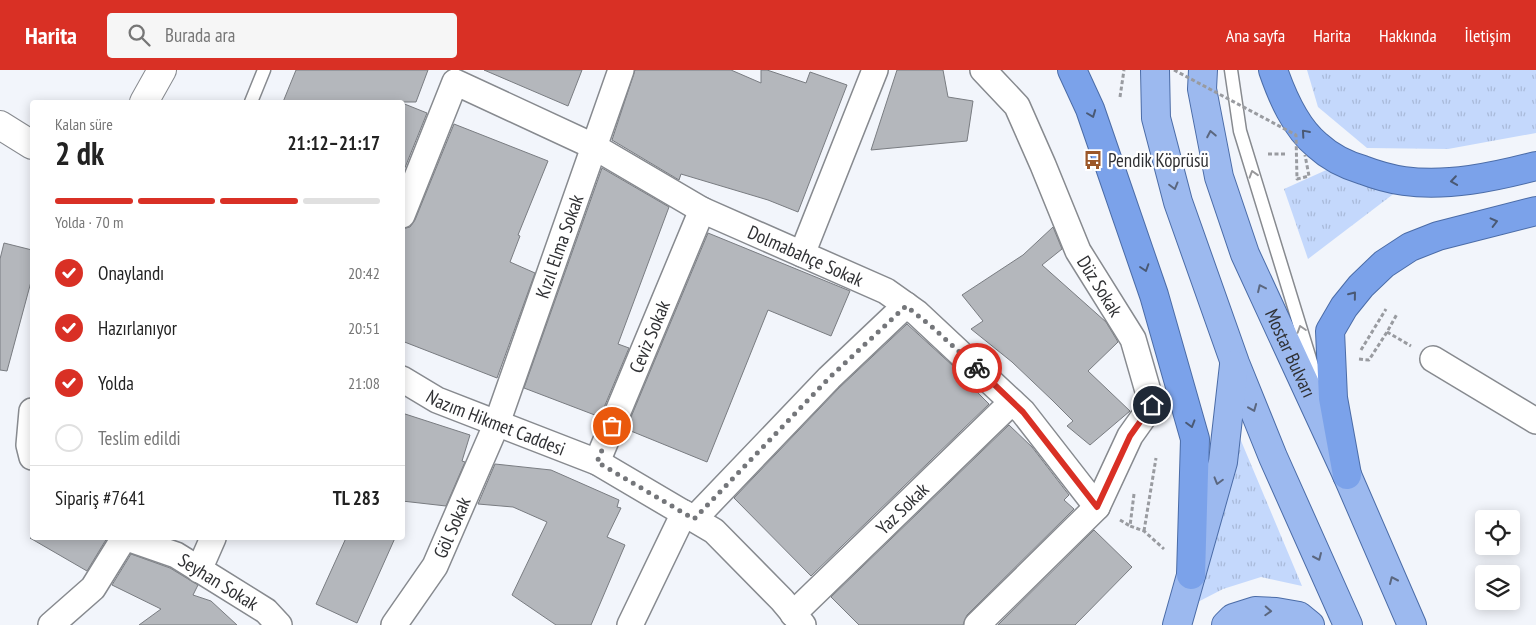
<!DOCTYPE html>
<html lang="tr">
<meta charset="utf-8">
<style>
body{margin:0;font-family:"PT Sans Narrow",sans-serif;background:#f6f6f6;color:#222;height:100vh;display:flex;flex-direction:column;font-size:19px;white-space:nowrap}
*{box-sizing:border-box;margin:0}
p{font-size:16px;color:#767676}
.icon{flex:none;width:28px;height:28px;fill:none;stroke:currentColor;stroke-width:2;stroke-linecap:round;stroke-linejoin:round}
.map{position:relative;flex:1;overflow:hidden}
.side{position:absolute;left:30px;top:30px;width:375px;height:440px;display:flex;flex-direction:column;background:#fff;border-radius:5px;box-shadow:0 2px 12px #0003}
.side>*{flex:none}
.controls{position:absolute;left:1475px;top:440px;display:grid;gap:10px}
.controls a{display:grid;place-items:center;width:45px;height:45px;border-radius:5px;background:#fff;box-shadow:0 2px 12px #0003;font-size:25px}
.pin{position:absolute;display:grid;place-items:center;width:42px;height:42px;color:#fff;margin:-21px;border:2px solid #fff;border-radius:50%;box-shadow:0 1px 5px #0007}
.courier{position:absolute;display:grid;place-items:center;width:50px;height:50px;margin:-25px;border:4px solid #d93025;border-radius:50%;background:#fff;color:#222;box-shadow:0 1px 6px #0007}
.summary em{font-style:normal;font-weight:700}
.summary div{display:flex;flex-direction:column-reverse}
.summary{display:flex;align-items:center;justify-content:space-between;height:85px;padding:0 25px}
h1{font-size:32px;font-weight:700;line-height:38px}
.bar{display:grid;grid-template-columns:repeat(4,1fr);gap:8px 5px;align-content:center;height:60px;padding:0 25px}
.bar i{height:6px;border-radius:4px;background:#e0e0e0}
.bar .on{background:#d93025}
.bar p{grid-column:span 4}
.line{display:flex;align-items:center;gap:12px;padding:0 25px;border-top:1px solid #e0e0e0}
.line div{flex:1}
ol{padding:0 25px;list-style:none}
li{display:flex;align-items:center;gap:15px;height:55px}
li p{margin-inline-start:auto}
li .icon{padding:5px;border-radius:50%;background:#d93025;color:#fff;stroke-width:4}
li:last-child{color:#767676}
li i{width:28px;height:28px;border:2px solid #e0e0e0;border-radius:50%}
header{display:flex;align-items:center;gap:30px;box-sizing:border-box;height:70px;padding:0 25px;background:#d93025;color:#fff}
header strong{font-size:24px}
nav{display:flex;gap:28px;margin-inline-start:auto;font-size:18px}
.search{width:350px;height:45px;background:#f6f6f6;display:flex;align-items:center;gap:12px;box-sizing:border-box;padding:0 18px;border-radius:5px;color:#767676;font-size:19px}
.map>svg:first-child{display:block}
</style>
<header>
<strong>Harita</strong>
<div class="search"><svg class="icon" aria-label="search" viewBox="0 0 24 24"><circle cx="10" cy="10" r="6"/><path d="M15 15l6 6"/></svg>Burada ara</div>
<nav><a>Ana sayfa</a><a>Harita</a><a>Hakkında</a><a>İletişim</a></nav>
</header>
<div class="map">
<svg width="1536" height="555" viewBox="0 0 1536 555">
<defs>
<pattern id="grass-tufts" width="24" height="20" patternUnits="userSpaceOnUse" patternTransform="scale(1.25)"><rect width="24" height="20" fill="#c4d8fc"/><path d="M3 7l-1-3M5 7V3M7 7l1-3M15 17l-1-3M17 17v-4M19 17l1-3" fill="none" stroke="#a9bad9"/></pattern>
</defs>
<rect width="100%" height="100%" fill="#f2f5fb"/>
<g fill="url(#grass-tufts)">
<polygon points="1307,0 1536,0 1536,63 1448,79 1367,78 1318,37"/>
<polygon points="1333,97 1396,122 1308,189 1284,119"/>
<polygon points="1234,354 1302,516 1261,507 1223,519 1190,536"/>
</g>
<g fill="#b4b7bc" stroke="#797c81">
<polygon points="296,0 428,0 416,32 283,32"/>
<polygon points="484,0 582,0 568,36"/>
<polygon points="635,0 731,0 761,13 761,0 767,0 806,13 810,2 847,15 798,142 768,130 681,104 679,110 612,70"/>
<polygon points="897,0 943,0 948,27 973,31 967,71 871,80"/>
<polygon points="402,33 427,43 402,105"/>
<polygon points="454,54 548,91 518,165 520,166 510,192 535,203 497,308 402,271 402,159 410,157 415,150"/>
<polygon points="602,98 669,137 618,274 629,278 600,347 524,318"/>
<polygon points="1053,157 1062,179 1042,195 1106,252 1118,272 1088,301 1130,341 1090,375 1067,356 1073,351 1052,330 1012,292 971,259 983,251 962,225 1023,185"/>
<polygon points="708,163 850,221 831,266 768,240 707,392 626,359"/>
<polygon points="4,173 32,180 32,208 7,301 0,300 0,189"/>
<polygon points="907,254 964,306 965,308 964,309 989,334 811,506 734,428 839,318"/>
<polygon points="402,343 470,365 462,391 465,392 446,436 402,431"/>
<polygon points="1009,355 1032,377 1069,425 1064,430 1074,439 967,545 963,555 859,555 831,527"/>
<polygon points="495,394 551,400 619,430 617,437 621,438 607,467 625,475 591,555 556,555 512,525 547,452 513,437 478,434"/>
<polygon points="1094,460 1132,497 1075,555 998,555"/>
<polygon points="30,468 107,468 87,501"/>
<polygon points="346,468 395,468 357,553 316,534"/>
<polygon points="131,484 170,498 198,515 193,525 211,531 237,555 139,555 161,539 112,515"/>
</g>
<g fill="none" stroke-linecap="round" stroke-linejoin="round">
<g stroke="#878a8f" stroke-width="15">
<g id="service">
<polyline points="1231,0 1240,61 1318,315"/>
<polyline points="251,32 264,0"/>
</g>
</g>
<g stroke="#878a8f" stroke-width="28">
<g id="minor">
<path id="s1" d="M402,145L455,12L593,76L702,140L886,221L917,243L1023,342L1097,437"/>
<polyline points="802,184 875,0"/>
<polyline points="1433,289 1536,351"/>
<path id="s2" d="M402,309L437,330L597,392L714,461L782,530L803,555"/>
<polyline points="32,341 29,375 32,387"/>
<path id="s3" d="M597,392L702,140"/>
<polyline points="694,449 829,308 906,235"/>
<path id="s4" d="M127,468L176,485L266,541L279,555"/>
<polyline points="199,500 213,468"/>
<path id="s5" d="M793,544L1012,332"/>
<polyline points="51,555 93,518 124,468"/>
<path id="s6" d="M394,555L435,496L497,353L621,0"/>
<polyline points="630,555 684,443"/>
<polyline points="977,555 1097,437 1130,366 1152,335 1133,269 1078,181 1043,95 1017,36 983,0"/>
</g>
</g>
<g stroke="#878a8f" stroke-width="30">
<g id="tertiary">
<polyline points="144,32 162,0"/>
<polyline points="0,55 32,75"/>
</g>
</g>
<g stroke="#4b6ca7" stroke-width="30">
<g id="primary">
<polyline points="1155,0 1156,48 1178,132 1235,293 1273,387 1348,555"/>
<path id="s7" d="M1203,0L1202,19L1219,107L1245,184L1347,405L1412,555"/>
<polyline points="1177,555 1223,392 1234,295"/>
<polyline points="1226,555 1233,548 1255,541 1276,542 1299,546 1310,555"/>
</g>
</g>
<g stroke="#4b6ca7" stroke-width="30">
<g id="trunk">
<polyline points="1072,0 1090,39 1154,225 1195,369 1191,505"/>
<path d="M1273,0C1282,26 1295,57 1317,75C1330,87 1346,95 1363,100C1376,105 1390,109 1404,111C1447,117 1494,107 1536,96"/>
<polyline points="1347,405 1333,328 1330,261 1344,237 1361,216 1384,194 1410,177 1438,166 1536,141"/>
</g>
</g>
<g stroke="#999ba0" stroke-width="3" stroke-dasharray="4 2.5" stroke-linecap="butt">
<polyline points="1120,27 1124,0"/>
<polyline points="1268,84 1287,84"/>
<polyline points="1387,262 1411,276"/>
<polyline points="1361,280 1386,239"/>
<polyline points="1359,289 1369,290 1387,262 1397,244"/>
<polyline points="1134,424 1130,456 1144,461 1164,479"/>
<polyline points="1120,450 1130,456"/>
<polyline points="1144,461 1156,388"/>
</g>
<use href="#service" stroke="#fff" stroke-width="12"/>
<use href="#minor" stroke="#fff" stroke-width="25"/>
<use href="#tertiary" stroke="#fff" stroke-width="28"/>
<use href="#primary" stroke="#9cb9ef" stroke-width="28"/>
<use href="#trunk" stroke="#7ba2ea" stroke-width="28"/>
<polyline stroke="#999ba0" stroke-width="3" stroke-dasharray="4 2.5" stroke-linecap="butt" points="1174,0 1296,65 1297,109 1309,106 1305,85"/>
</g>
<defs><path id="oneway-chevron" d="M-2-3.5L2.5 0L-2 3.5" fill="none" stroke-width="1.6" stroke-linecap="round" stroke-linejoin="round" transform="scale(1.25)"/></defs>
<g stroke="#4a5974">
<use href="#oneway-chevron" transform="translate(1092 44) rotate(69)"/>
<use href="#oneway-chevron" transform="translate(1305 63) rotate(-131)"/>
<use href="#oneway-chevron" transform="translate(1454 111) rotate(172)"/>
<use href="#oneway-chevron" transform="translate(1494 152) rotate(-14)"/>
<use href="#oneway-chevron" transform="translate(1145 198) rotate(72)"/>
<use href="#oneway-chevron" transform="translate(1353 225) rotate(-51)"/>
<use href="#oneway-chevron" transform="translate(1191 354) rotate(74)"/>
</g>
<g stroke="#5b677f">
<use href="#oneway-chevron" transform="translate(1211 64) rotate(-101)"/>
<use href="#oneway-chevron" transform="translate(1174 116) rotate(75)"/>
<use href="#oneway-chevron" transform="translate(1261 218) rotate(-115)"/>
<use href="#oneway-chevron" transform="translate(1253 338) rotate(68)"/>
<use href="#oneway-chevron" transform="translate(1218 411) rotate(106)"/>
<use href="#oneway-chevron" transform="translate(1318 487) rotate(66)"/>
<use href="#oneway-chevron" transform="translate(1393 510) rotate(-114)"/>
<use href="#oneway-chevron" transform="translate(1268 541) rotate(3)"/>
</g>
<g stroke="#98989a">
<use href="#oneway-chevron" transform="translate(1253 104) rotate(-107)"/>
<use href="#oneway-chevron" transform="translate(1301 259) rotate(-108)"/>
</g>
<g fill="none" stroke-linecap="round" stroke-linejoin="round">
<polyline stroke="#74767a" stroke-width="5" stroke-dasharray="0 9" points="612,356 597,392 694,449 829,308 906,236 931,256 977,298"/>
<polyline stroke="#d93025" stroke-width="6" points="977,298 1023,342 1097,437 1130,366 1152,335"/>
</g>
<defs>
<g id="bus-bare" transform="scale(1.5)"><path d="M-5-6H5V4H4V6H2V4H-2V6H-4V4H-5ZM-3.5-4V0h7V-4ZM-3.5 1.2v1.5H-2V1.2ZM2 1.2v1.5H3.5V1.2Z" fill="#9b5729" stroke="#fff" stroke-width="2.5" paint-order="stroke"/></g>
</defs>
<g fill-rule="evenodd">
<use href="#bus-bare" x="1093" y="90"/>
</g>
<g text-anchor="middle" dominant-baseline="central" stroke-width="4.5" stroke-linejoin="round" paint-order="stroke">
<g font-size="19" fill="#303134" stroke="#fff" text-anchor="start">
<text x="1108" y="90">Pendik Köprüsü</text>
</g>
<g font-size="19" fill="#303134" stroke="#fff">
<text stroke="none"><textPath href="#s6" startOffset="415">Kızıl Elma Sokak</textPath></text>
<text stroke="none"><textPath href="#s1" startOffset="535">Dolmabahçe Sokak</textPath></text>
<text transform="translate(1100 216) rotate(58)">Düz Sokak</text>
<text stroke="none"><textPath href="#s3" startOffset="136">Ceviz Sokak</textPath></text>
<text stroke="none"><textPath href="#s7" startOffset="299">Mostar Bulvarı</textPath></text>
<text stroke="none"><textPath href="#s2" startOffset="104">Nazım Hikmet Caddesi</textPath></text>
<text stroke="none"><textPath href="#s5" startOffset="152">Yaz Sokak</textPath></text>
<text stroke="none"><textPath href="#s6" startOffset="114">Göl Sokak</textPath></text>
<text stroke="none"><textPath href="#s4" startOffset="102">Seyhan Sokak</textPath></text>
</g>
</g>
</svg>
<div class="controls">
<a><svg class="icon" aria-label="locate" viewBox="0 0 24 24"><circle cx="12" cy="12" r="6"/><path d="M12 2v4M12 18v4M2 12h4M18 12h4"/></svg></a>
<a><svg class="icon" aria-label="layers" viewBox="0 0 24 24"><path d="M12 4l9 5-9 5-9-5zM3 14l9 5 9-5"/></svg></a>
</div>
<div class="pin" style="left:612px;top:356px;background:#ea580c"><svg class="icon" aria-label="bag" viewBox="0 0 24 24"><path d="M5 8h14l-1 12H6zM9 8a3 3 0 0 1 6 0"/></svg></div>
<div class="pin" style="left:1152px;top:335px;background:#1f2937"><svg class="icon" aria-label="home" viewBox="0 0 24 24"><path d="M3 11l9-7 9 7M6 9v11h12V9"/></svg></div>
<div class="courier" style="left:977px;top:298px"><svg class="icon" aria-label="bike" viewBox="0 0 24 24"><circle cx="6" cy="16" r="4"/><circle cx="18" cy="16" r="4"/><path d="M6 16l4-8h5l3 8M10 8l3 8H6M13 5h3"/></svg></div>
<section class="side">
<div class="summary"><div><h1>2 dk</h1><p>Kalan süre</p></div><em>21:12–21:17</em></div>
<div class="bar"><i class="on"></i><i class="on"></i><i class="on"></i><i></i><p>Yolda · 70 m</p></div>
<ol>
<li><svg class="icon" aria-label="check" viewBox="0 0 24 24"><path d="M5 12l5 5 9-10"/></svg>Onaylandı<p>20:42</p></li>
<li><svg class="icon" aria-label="check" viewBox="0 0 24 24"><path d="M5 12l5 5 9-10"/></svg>Hazırlanıyor<p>20:51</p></li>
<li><svg class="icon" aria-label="check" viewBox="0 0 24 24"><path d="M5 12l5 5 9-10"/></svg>Yolda<p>21:08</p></li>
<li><i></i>Teslim edildi</li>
</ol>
<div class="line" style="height:65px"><div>Sipariş #7641</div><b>TL 283</b></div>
</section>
</div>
